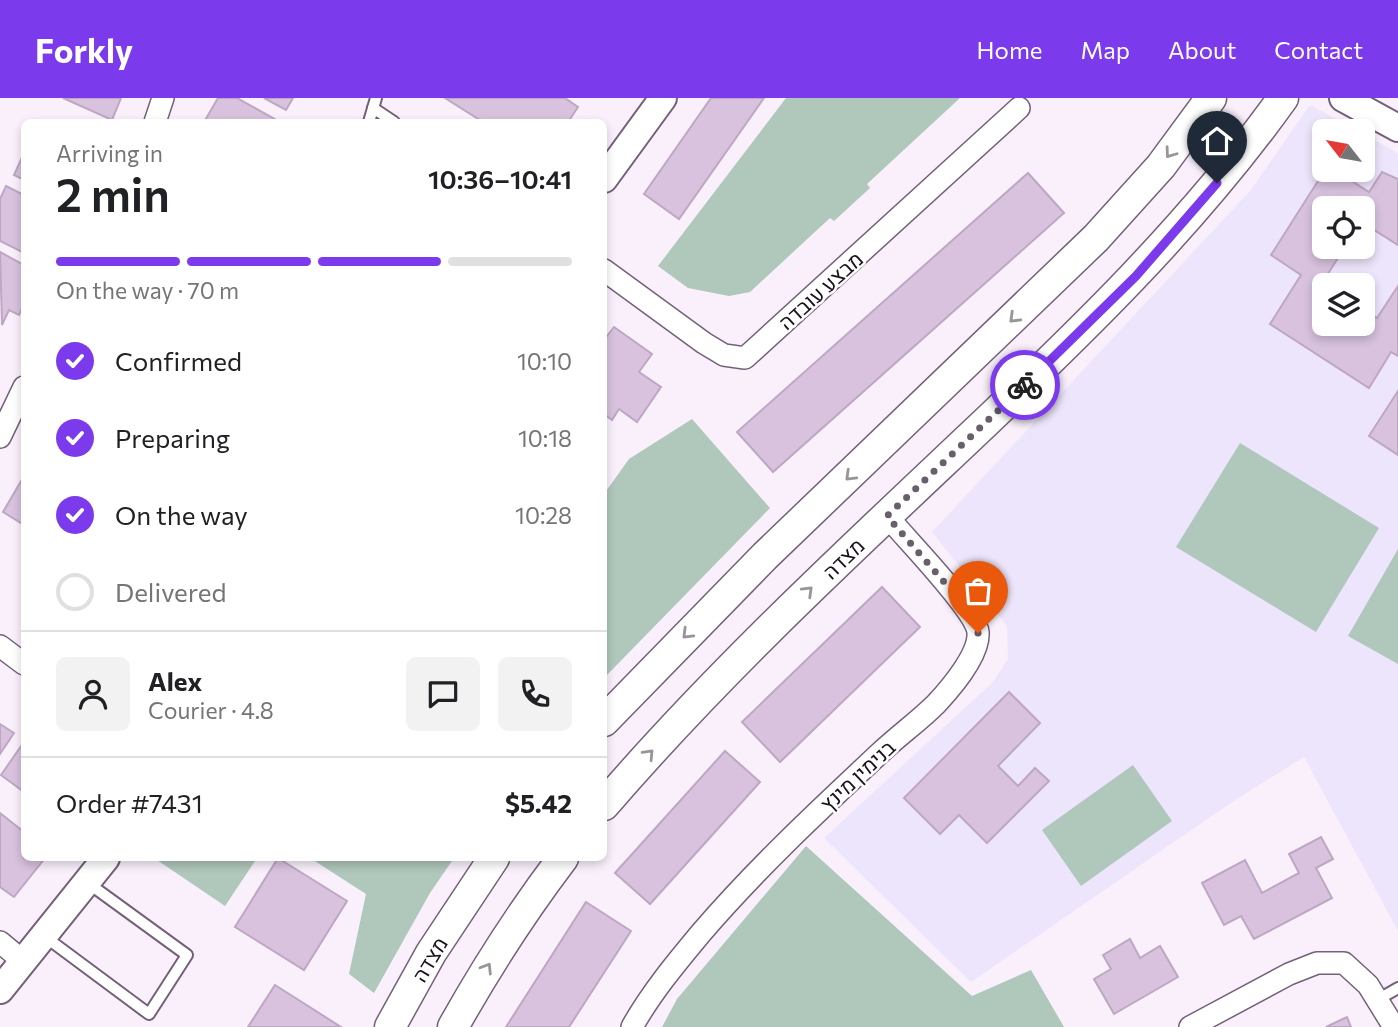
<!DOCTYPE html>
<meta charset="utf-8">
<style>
body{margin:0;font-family:Commissioner,Heebo,sans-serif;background:#f2f2f2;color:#202124;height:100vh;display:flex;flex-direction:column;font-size:26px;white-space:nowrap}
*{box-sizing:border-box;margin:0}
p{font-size:23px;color:#757577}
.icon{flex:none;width:38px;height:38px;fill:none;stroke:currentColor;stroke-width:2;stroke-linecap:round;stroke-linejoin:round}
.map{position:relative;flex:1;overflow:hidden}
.drawer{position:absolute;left:21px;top:21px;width:586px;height:742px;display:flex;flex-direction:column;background:#fff;border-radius:10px;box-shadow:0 4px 10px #0003}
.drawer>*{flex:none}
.needle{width:46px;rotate:301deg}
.buttons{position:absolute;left:1312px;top:21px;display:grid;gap:14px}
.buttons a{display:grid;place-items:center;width:63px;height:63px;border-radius:10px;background:#fff;box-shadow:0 4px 10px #0003;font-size:35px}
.pin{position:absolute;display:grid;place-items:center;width:60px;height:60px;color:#fff;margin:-72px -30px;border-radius:50% 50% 50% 0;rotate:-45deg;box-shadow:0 0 7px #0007}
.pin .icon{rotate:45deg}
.courier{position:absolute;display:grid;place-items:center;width:70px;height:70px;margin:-35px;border:5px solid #7c3aed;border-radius:50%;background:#fff;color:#222;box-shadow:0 2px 9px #0007}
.summary em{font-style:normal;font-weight:600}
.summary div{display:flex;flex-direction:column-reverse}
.summary{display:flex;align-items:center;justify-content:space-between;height:119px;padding:0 35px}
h1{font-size:46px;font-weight:600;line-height:52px}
.bar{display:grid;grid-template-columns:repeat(4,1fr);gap:10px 7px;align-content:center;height:84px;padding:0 35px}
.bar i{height:9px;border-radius:5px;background:#e0e0e0}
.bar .selected{background:#7c3aed}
.bar p{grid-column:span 4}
.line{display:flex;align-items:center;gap:18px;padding:0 35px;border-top:2px solid #e0e0e0}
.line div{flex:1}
.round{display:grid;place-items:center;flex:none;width:74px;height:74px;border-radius:10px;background:#f2f2f2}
ol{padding:0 35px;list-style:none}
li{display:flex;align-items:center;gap:21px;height:77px}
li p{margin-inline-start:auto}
li .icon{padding:7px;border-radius:50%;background:#7c3aed;color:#fff;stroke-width:4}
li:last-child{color:#757577}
li i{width:38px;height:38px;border:4px solid #e0e0e0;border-radius:50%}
header{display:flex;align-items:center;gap:42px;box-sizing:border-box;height:98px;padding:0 35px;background:#7c3aed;color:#fff}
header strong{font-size:33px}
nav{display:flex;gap:38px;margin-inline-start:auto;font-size:24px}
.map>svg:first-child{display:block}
</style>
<header>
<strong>Forkly</strong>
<nav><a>Home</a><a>Map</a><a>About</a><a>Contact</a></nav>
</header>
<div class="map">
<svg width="1398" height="929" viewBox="0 0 1398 929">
<rect width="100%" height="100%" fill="#f9f0fc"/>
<path fill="#ede5fb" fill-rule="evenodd" d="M1310,7L1358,33H1325V72H1363V36L1398,55V833L1304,659L1235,702L971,884L824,740L993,584L1008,561L1007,528L932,434L1250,93ZM1325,110H1363V149H1325ZM1325,187H1363V226H1325Z"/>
<g fill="#b0c7bb">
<polygon points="786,0 960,0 867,86 870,90 834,123 830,120 750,194 729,198 688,190 658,168"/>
<polygon points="692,321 770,410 604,580 604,396 629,361"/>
<polygon points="1240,345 1379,430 1316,534 1176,449"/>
<polygon points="1398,451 1398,566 1348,538"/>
<polygon points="1133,667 1172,723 1081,788 1042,732"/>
<polygon points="806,748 972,898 1031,872 1064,929 662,929 677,901"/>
<polygon points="154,760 257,760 225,808"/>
<polygon points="310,760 454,760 430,795 374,895 349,876 366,796"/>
</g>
<g fill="#d8c2de" stroke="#bda7c3" stroke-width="2">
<polygon points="63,0 121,0 112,22"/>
<polygon points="218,0 237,0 280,24 204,24"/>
<polygon points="264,0 293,0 286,12"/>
<polygon points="445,0 565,0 578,9 568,24 483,24"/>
<polygon points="711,0 764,0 679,121 644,96"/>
<polygon points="24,55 24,82 14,77"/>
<polygon points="1325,72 1335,72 1369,94 1382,74 1398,81 1398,147 1363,125 1363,110 1325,110 1325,149 1345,149 1322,185 1325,187 1325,226 1363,226 1363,211 1377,220 1398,188 1398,258 1391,254 1369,290 1270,226 1301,177 1271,157"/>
<polygon points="1028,75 1064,115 773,374 737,334"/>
<polygon points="6,88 24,97 24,155 0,143 0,101"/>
<polygon points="0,154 24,167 24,206 19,217 9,212 2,227"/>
<polygon points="614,229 652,256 639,274 661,289 637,324 619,311 612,322 604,316 604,236 607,238"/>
<polygon points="1398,293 1398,357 1369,338"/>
<polygon points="24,378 24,427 3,414"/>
<polygon points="882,489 920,529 780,664 742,624"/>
<polygon points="1009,594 1040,625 998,668 1018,688 1035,670 1049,683 987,745 959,717 940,736 904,700"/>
<polygon points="0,626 14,635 0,656"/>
<polygon points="24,644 24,694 1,677"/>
<polygon points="725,653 760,684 650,806 615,775"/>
<polygon points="0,715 24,734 24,760 45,760 14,799 0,789"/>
<polygon points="1321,739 1333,761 1316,770 1332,800 1254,841 1241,818 1224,827 1202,785 1245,762 1262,795 1299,775 1289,756"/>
<polygon points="278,760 347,803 304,872 235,829"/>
<polygon points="586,804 631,833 569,929 506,929"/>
<polygon points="1130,841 1140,860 1160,848 1178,879 1114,916 1094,881 1111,871 1103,857"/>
<polygon points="275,887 341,929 248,929"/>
<polygon points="1347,919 1351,929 1326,929"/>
</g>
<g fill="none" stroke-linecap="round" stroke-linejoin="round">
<g stroke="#746079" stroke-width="14">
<g id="service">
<polyline points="373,10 394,24"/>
<polyline points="369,24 376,0"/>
<polyline points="44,838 149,916 187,857 88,785"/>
<polyline points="1377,902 1398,890"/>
</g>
</g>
<g stroke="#746079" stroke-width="24">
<g id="minor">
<polyline points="155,24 163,0"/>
<polyline points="604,172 704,245 724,257 745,260 1019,10"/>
<polyline points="0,339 24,289"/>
<polyline points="0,548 24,566"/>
<polyline points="0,844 24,864"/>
<path d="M632,929C651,895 676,865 701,835C756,771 818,713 880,655C898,638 919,623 936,606C950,591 980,556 978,534C975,511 905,440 887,418"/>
<polyline points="1190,929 1289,876 1317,865 1344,865 1368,887 1394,929"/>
</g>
</g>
<g stroke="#746079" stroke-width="30">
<g id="tertiary">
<polyline points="1343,0 1398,30"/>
<polyline points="604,81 663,0"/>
<polyline points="0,892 106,760"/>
</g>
</g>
<g stroke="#746079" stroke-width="33">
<g id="secondary">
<polyline points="604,623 765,458 1096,140 1161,68 1211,0"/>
<path d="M604,707C716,577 842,460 967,342C1080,235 1192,127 1283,0"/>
<polyline points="390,929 431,855 494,760"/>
<path d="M453,929C486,870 522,814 563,760"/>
</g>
</g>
<use href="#service" stroke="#fff" stroke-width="10"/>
<use href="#minor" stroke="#fff" stroke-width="21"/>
<use href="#tertiary" stroke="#fff" stroke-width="26"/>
<use href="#secondary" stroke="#fff" stroke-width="30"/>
</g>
<defs><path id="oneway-chevron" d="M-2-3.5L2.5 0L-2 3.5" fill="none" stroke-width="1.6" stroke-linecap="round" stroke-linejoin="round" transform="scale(1.75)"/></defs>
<g stroke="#989498">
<use href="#oneway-chevron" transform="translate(1170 55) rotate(126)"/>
<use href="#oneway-chevron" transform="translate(1014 220) rotate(136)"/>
<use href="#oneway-chevron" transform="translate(850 378) rotate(136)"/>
<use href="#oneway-chevron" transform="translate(808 493) rotate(-44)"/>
<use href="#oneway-chevron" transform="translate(687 536) rotate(135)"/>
<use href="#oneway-chevron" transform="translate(649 656) rotate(-47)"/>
<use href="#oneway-chevron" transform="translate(487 870) rotate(-58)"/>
</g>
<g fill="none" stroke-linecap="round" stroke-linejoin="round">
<polyline stroke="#67606a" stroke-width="7" stroke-dasharray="0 12.6" points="978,535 970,514 887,418 1025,287"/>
<polyline stroke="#7c3aed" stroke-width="9" points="1025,287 1136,178 1217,85"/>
</g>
<g text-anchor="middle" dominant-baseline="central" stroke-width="5" stroke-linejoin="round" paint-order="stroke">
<g font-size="21" fill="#19121b" stroke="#fff">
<text transform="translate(820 192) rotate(-42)">מבצע עובדה</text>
<text transform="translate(843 460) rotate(-44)">מצדה</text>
<text transform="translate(857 677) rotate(-43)">בנימין מינץ</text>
<text transform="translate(429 861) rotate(-59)">מצדה</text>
</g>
</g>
</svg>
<div class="buttons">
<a><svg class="needle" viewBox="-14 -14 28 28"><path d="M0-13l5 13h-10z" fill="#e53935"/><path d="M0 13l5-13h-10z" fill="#757577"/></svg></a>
<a><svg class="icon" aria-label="locate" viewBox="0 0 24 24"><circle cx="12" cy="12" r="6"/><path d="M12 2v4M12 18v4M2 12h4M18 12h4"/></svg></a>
<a><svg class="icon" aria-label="layers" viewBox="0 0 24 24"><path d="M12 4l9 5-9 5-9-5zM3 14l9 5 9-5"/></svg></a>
</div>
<div class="pin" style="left:978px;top:535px;background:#ea580c"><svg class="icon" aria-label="bag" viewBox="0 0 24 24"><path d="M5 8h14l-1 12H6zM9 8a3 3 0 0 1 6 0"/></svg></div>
<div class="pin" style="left:1217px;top:85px;background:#1f2937"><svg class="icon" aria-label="home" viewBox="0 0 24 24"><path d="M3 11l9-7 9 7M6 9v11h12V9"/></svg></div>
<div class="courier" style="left:1025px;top:287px"><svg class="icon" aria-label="bike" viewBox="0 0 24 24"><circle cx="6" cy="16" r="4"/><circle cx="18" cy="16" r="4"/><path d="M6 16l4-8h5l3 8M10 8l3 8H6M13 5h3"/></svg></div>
<section class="drawer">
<div class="summary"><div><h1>2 min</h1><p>Arriving in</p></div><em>10:36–10:41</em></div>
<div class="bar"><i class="selected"></i><i class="selected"></i><i class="selected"></i><i></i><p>On the way · 70 m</p></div>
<ol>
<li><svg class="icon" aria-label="check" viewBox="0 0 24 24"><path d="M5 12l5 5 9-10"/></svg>Confirmed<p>10:10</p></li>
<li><svg class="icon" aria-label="check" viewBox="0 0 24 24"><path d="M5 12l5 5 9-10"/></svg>Preparing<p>10:18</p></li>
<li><svg class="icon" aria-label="check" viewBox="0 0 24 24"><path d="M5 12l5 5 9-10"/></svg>On the way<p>10:28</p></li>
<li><i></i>Delivered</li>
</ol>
<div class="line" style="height:126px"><a class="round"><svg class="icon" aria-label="person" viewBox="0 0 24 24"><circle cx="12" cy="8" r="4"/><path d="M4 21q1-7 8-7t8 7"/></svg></a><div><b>Alex</b><p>Courier · 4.8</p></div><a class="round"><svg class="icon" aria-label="chat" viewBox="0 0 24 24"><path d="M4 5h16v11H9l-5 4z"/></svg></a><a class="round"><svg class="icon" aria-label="phone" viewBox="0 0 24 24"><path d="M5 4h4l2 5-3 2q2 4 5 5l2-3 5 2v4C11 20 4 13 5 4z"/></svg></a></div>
<div class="line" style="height:91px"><div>Order #7431</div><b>$5.42</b></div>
</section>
</div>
